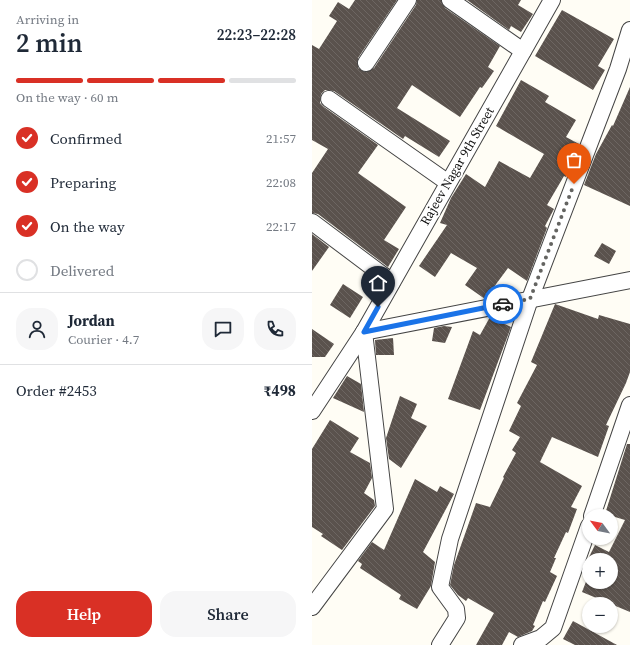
<!DOCTYPE html>
<meta charset="utf-8">
<style>
body{margin:0;font-family:"Source Serif 4",serif;background:#f6f6f7;color:#1f2937;height:100vh;display:flex;flex-direction:column;font-size:15px;white-space:nowrap}
*{box-sizing:border-box;margin:0}
p{font-size:13px;color:#747a83}
.icon{flex:none;width:22px;height:22px;fill:none;stroke:currentColor;stroke-width:2;stroke-linecap:round;stroke-linejoin:round}
.map{position:relative;flex:1;overflow:hidden}
.details{display:flex;flex-direction:column;background:#fff;width:312px}
.details>*{flex:none}
.needle{width:26px;rotate:302deg}
.buttons{position:absolute;left:270px;top:509px;display:grid;gap:8px}
.buttons a{display:grid;place-items:center;width:36px;height:36px;border-radius:50%;background:#fff;box-shadow:0 1px 3px #0004;font-size:20px}
.pin{position:absolute;display:grid;place-items:center;width:34px;height:34px;color:#fff;margin:-41px -17px;border-radius:50% 50% 50% 0;rotate:-45deg;box-shadow:0 0 4px #0007}
.pin .icon{rotate:45deg}
.courier{position:absolute;display:grid;place-items:center;width:40px;height:40px;margin:-20px;border:3px solid #1a73e8;border-radius:50%;background:#fff;color:#222;box-shadow:0 1px 5px #0007}
.overview em{font-style:normal;font-weight:600}
.overview div{display:flex;flex-direction:column-reverse}
.overview{display:flex;align-items:center;justify-content:space-between;height:68px;padding:0 16px}
h1{font-size:26px;font-weight:600;line-height:30px}
.bar{display:grid;grid-template-columns:repeat(4,1fr);gap:6px 4px;align-content:center;height:48px;padding:0 16px}
.bar i{height:5px;border-radius:3px;background:#e0e1e3}
.bar .active{background:#d93025}
.bar p{grid-column:span 4}
.line{display:flex;align-items:center;gap:10px;padding:0 16px;border-top:1px solid #e0e1e3}
.line div{flex:1}
.round{display:grid;place-items:center;flex:none;width:42px;height:42px;border-radius:16px;background:#f6f6f7}
ol{padding:0 16px;list-style:none}
li{display:flex;align-items:center;gap:12px;height:44px}
li p{margin-inline-start:auto}
li .icon{padding:4px;border-radius:50%;background:#d93025;color:#fff;stroke-width:4}
li:last-child{color:#747a83}
li i{width:22px;height:22px;border:2px solid #e0e1e3;border-radius:50%}
.action{display:flex;gap:8px;margin-top:auto;padding:8px 16px}
.action a{flex:1;height:46px;border-radius:16px;background:#d93025;color:#fff;font-size:16px;font-weight:600;line-height:46px;text-align:center}
.action a+a{background:#f6f6f7;color:#1f2937}
main{display:flex;flex:1;min-height:0}
.map>svg:first-child{display:block}
</style>
<main>
<section class="details">
<div class="overview"><div><h1>2 min</h1><p>Arriving in</p></div><em>22:23–22:28</em></div>
<div class="bar"><i class="active"></i><i class="active"></i><i class="active"></i><i></i><p>On the way · 60 m</p></div>
<ol>
<li><svg class="icon" aria-label="check" viewBox="0 0 24 24"><path d="M5 12l5 5 9-10"/></svg>Confirmed<p>21:57</p></li>
<li><svg class="icon" aria-label="check" viewBox="0 0 24 24"><path d="M5 12l5 5 9-10"/></svg>Preparing<p>22:08</p></li>
<li><svg class="icon" aria-label="check" viewBox="0 0 24 24"><path d="M5 12l5 5 9-10"/></svg>On the way<p>22:17</p></li>
<li><i></i>Delivered</li>
</ol>
<div class="line" style="height:72px"><a class="round"><svg class="icon" aria-label="person" viewBox="0 0 24 24"><circle cx="12" cy="8" r="4"/><path d="M4 21q1-7 8-7t8 7"/></svg></a><div><b>Jordan</b><p>Courier · 4.7</p></div><a class="round"><svg class="icon" aria-label="chat" viewBox="0 0 24 24"><path d="M4 5h16v11H9l-5 4z"/></svg></a><a class="round"><svg class="icon" aria-label="phone" viewBox="0 0 24 24"><path d="M5 4h4l2 5-3 2q2 4 5 5l2-3 5 2v4C11 20 4 13 5 4z"/></svg></a></div>
<div class="line" style="height:52px"><div>Order #2453</div><b>₹498</b></div>
<div class="action"><a>Help</a><a>Share</a></div>
</section>
<div class="map">
<svg width="318" height="645" viewBox="0 0 318 645">
<defs>
<pattern id="building-back-hatch" width="6" height="6" patternUnits="userSpaceOnUse"><rect width="6" height="6" fill="#5a524d"/><path d="M-1 5l2 2M0 0l6 6M5-1l2 2" fill="none" stroke="#6d6662"/></pattern>
</defs>
<rect width="100%" height="100%" fill="#fffdf5"/>
<g fill="url(#building-back-hatch)">
<polygon points="43,0 85,0 46,58 46,68 53,72 62,68 104,5 105,0 129,0 133,8 188,46 176,67 182,71 170,88 168,87 148,117 100,85 85,108 138,141 127,157 93,136 91,139 22,91 13,90 9,94 8,103 12,107 66,145 46,173 94,207 72,240 87,249 76,267 6,214 0,213 0,173 16,149 0,140 0,45 7,49 25,21 17,16 26,2 37,9"/>
<polygon points="155,0 209,0 206,5 221,14 209,32 199,26 197,30"/>
<polygon points="250,10 302,39 286,66 293,70 281,90 223,56"/>
<polygon points="209,80 237,96 233,102 264,120 254,137 267,144 254,177 252,176 235,205 242,209 233,226 235,228 215,281 196,268 173,299 153,285 165,268 139,253 123,277 107,266 135,225 128,223 139,198 154,174 173,187 187,161 218,178 232,154 184,126"/>
<polygon points="318,87 318,206 272,185 284,154 300,125 301,126"/>
<polygon points="0,234 17,247 0,271"/>
<polygon points="290,243 304,251 297,264 282,256"/>
<polygon points="31,284 51,297 38,318 18,305"/>
<polygon points="243,304 286,319 287,315 318,324 318,372 314,383 294,425 297,426 286,457 240,437 228,462 270,486 259,507 265,509 256,533 254,532 242,558 244,558 238,572 245,576 233,602 231,601 221,625 223,626 220,631 206,637 197,632 190,645 164,645 182,613 156,598 154,601 146,595 138,585 142,565 164,503 178,507 192,478 191,477 204,453 200,450 208,437 197,431 209,406 205,403 225,365 219,362"/>
<polygon points="178,317 199,327 168,410 136,399 161,331 168,335"/>
<polygon points="132,326 140,327 133,343 120,341 122,328"/>
<polygon points="0,329 22,344 13,357 0,357"/>
<polygon points="81,338 82,355 64,355 63,340"/>
<polygon points="35,376 49,384 52,412 21,398"/>
<polygon points="88,396 105,404 99,418 115,426 89,468 77,459 74,438"/>
<polygon points="18,420 47,438 38,452 58,463 60,478 52,493 62,500 63,506 30,550 9,536 11,534 0,527 0,449"/>
<polygon points="315,444 318,444 318,612 270,592 277,574 277,582 299,582 299,560 277,560 277,565 274,563 283,545 297,552 313,520 293,514"/>
<polygon points="103,479 125,492 128,486 142,494 111,552 123,562 119,586 105,609 87,599 89,595 48,568 50,564 46,561 60,542 72,550"/>
<polygon points="261,621 305,645 263,645 251,639"/>
</g>
<g fill="none" stroke-linecap="round" stroke-linejoin="round">
<g stroke="#444" stroke-width="18">
<g id="minor">
<polyline points="138,0 211,51"/>
<polyline points="54,63 96,0"/>
<polyline points="17,99 135,182"/>
<polyline points="0,222 80,282"/>
<polyline points="52,332 318,280"/>
<polyline points="0,411 52,332 240,0"/>
<polyline points="280,516 318,405"/>
<polyline points="0,607 73,509 52,332"/>
<polyline points="128,645 145,618 144,609 128,587 138,539 218,299 306,69 318,30"/>
<polyline points="210,645 229,638 241,628 277,526"/>
</g>
</g>
<use href="#minor" stroke="#fff" stroke-width="16"/>
</g>
<g fill="none" stroke-linecap="round" stroke-linejoin="round">
<polyline stroke="#646461" stroke-width="4" stroke-dasharray="0 7.2" points="191,304 218,299 262,184"/>
<polyline stroke="#1a73e8" stroke-width="5" points="66,307 52,332 191,304"/>
</g>
<g text-anchor="middle" dominant-baseline="central" stroke-width="4" stroke-linejoin="round" paint-order="stroke">
<g font-size="13" fill="#111" stroke="#fff">
<text transform="translate(145 166) rotate(-60)">Rajeev Nagar 9th Street</text>
</g>
</g>
</svg>
<div class="buttons">
<a><svg class="needle" viewBox="-14 -14 28 28"><path d="M0-13l5 13h-10z" fill="#e53935"/><path d="M0 13l5-13h-10z" fill="#747a83"/></svg></a>
<a>+</a>
<a>−</a>
</div>
<div class="pin" style="left:262px;top:184px;background:#ea580c"><svg class="icon" aria-label="bag" viewBox="0 0 24 24"><path d="M5 8h14l-1 12H6zM9 8a3 3 0 0 1 6 0"/></svg></div>
<div class="pin" style="left:66px;top:307px;background:#1f2937"><svg class="icon" aria-label="home" viewBox="0 0 24 24"><path d="M3 11l9-7 9 7M6 9v11h12V9"/></svg></div>
<div class="courier" style="left:191px;top:304px"><svg class="icon" aria-label="car" viewBox="0 0 24 24"><path d="M5 17H2v-5l4-1 3-4h7l3 4 3 1v5h-3M9 17h6M6 11h13"/><circle cx="7" cy="17" r="2"/><circle cx="17" cy="17" r="2"/></svg></div>
</div>
</main>
